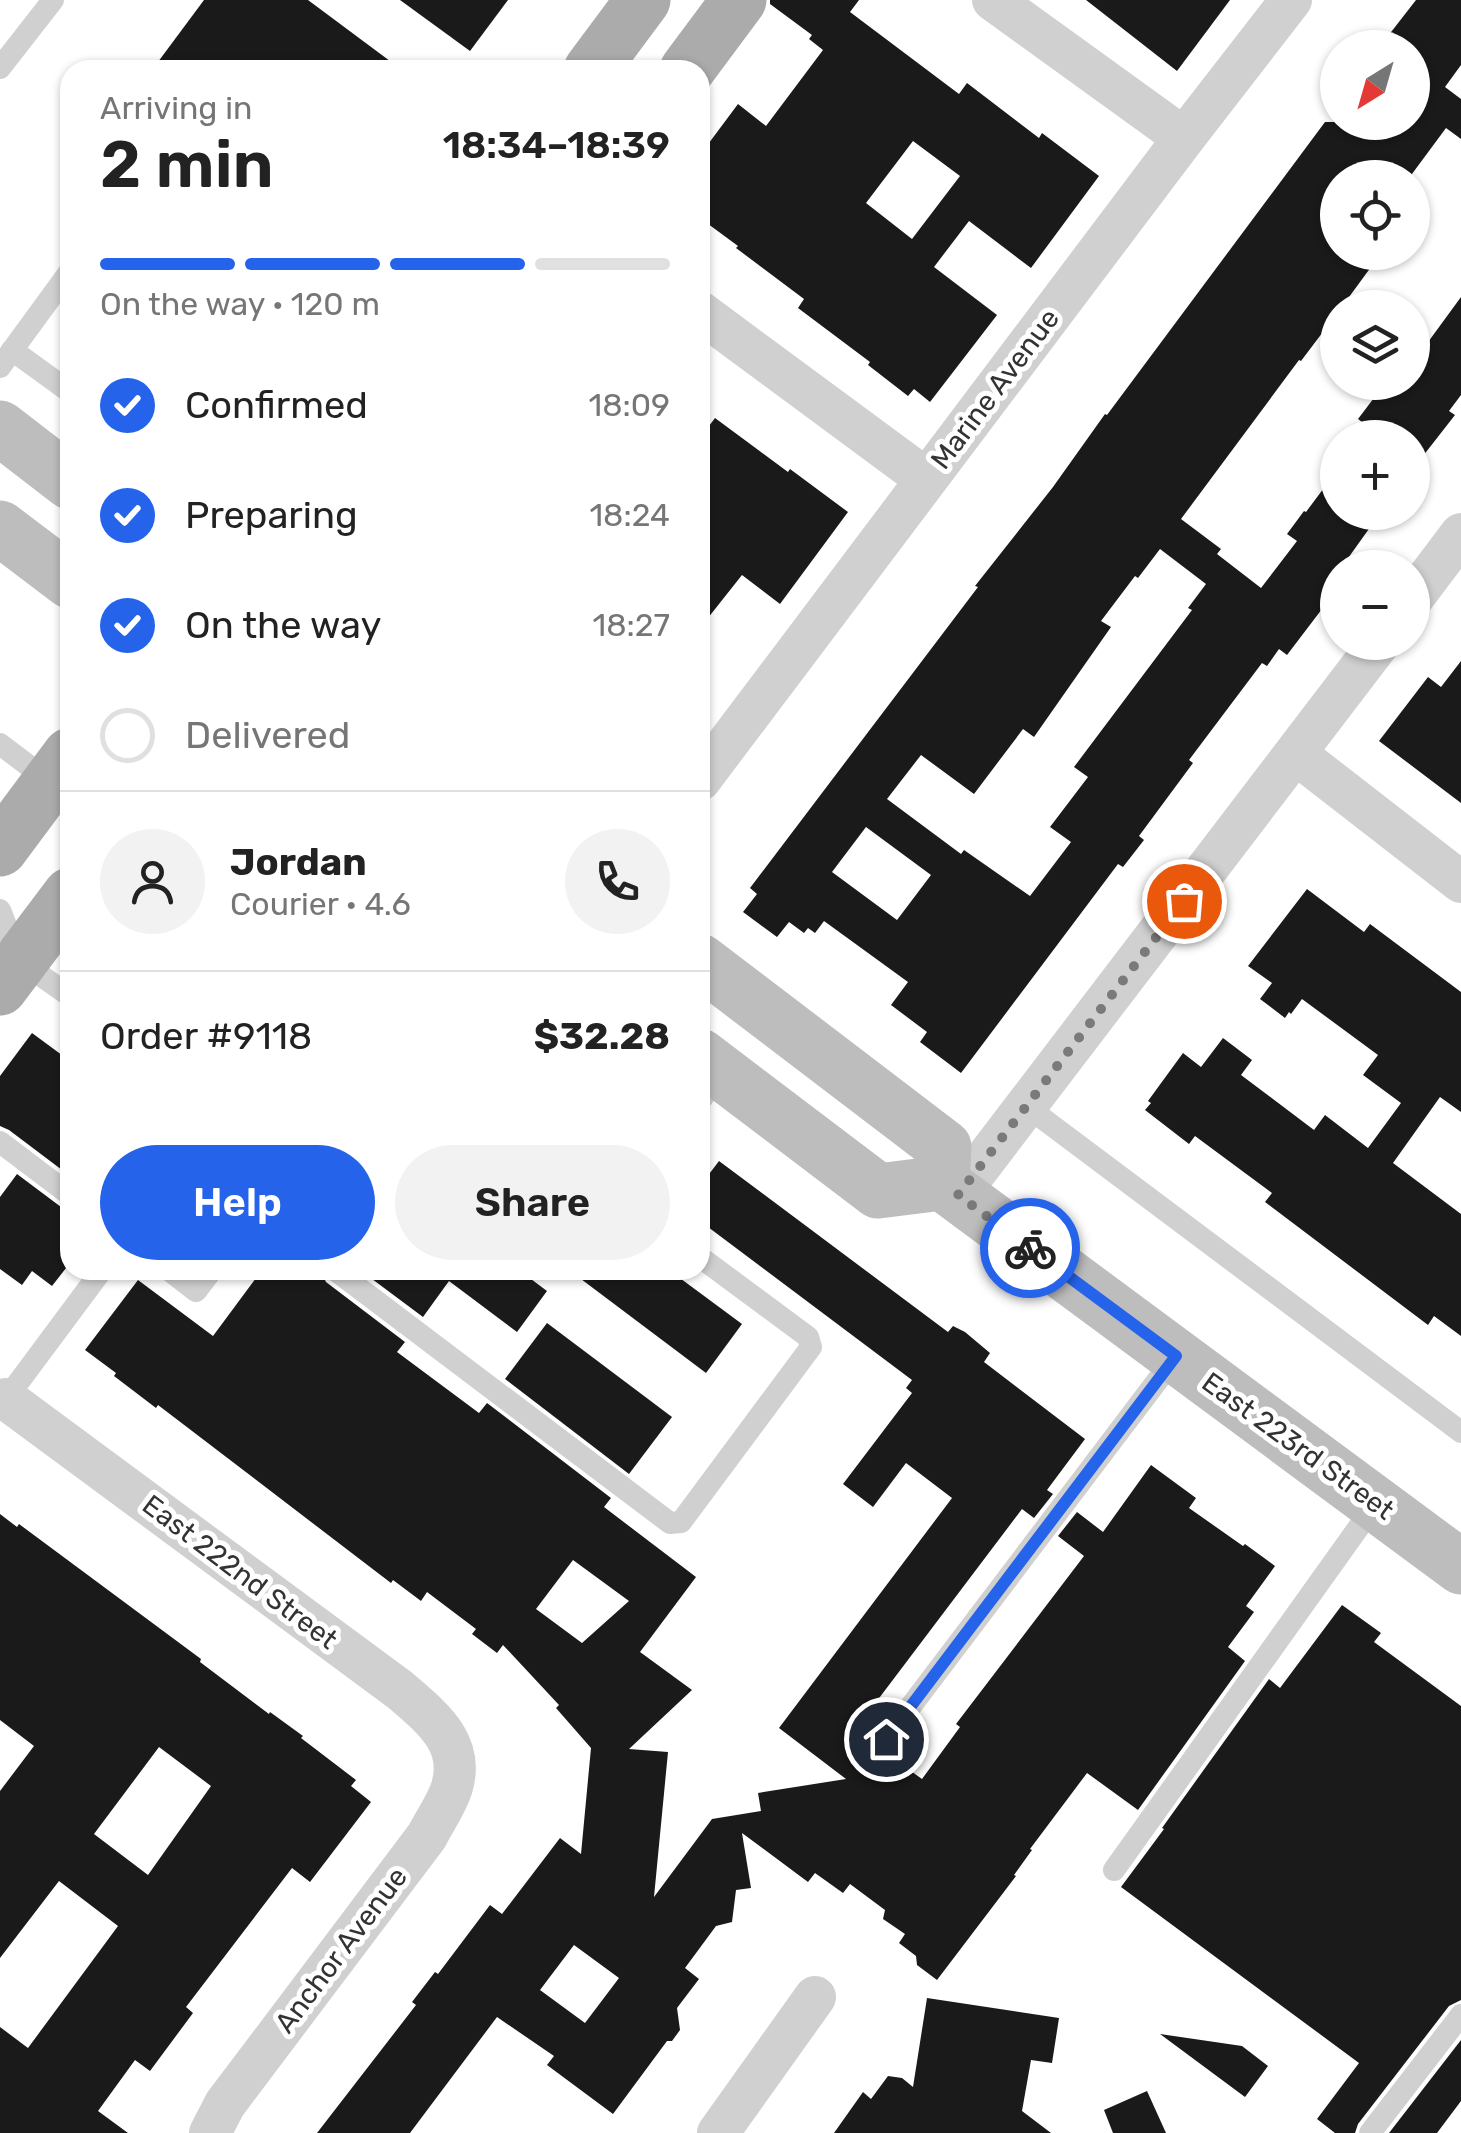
<!DOCTYPE html>
<meta charset="utf-8">
<style>
body{margin:0;font-family:Rubik,sans-serif;background:#f2f2f2;color:#222;height:100vh;display:flex;flex-direction:column;font-size:38px;white-space:nowrap}
*{box-sizing:border-box;margin:0}
p{font-size:32px;color:#767676}
.icon{flex:none;width:55px;height:55px;fill:none;stroke:currentColor;stroke-width:2;stroke-linecap:round;stroke-linejoin:round}
.map{position:relative;flex:1;overflow:hidden}
.drawer{position:absolute;left:60px;top:60px;width:650px;height:1220px;display:flex;flex-direction:column;background:#fff;border-radius:30px;box-shadow:0 2px 8px #0004}
.drawer>*{flex:none}
.needle{width:65px;rotate:217deg}
.buttons{position:absolute;left:1320px;top:30px;display:grid;gap:20px}
.buttons a{display:grid;place-items:center;width:110px;height:110px;border-radius:50%;background:#fff;box-shadow:0 2px 8px #0004;font-size:50px}
.pin{position:absolute;display:grid;place-items:center;width:85px;height:85px;color:#fff;margin:-42px;border:5px solid #fff;border-radius:50%;box-shadow:0 2px 10px #0007}
.courier{position:absolute;display:grid;place-items:center;width:100px;height:100px;margin:-50px;border:8px solid #2563eb;border-radius:50%;background:#fff;color:#222;box-shadow:0 2px 12px #0007}
.summary em{font-style:normal;font-weight:600}
.summary div{display:flex;flex-direction:column-reverse}
.summary{display:flex;align-items:center;justify-content:space-between;height:170px;padding:0 40px}
h1{font-size:65px;font-weight:600;line-height:75px}
.bar{display:grid;grid-template-columns:repeat(4,1fr);gap:15px 10px;align-content:center;height:120px;padding:0 40px}
.bar i{height:12px;border-radius:8px;background:#e0e0e0}
.bar .selected{background:#2563eb}
.bar p{grid-column:span 4}
.line{display:flex;align-items:center;gap:25px;padding:0 40px;border-top:2px solid #e0e0e0}
.line div{flex:1}
.round{display:grid;place-items:center;flex:none;width:105px;height:105px;border-radius:52px;background:#f2f2f2}
ol{padding:0 40px;list-style:none}
li{display:flex;align-items:center;gap:30px;height:110px}
li p{margin-inline-start:auto}
li .icon{padding:10px;border-radius:50%;background:#2563eb;color:#fff;stroke-width:4}
li:last-child{color:#767676}
li i{width:55px;height:55px;border:5px solid #e0e0e0;border-radius:50%}
.primary-button{display:flex;gap:20px;margin-top:auto;padding:20px 40px}
.primary-button a{flex:1;height:115px;border-radius:60px;background:#2563eb;color:#fff;font-size:40px;font-weight:600;line-height:115px;text-align:center}
.primary-button a+a{background:#f2f2f2;color:#222}
.map>svg:first-child{display:block}
</style>
<div class="map">
<svg width="1461" height="2133" viewBox="0 0 1461 2133">
<rect width="100%" height="100%" fill="#fff"/>
<g fill="#1a1a1a" fill-rule="evenodd">
<polygon points="204,0 308,0 402,70 152,70"/>
<polygon points="400,0 508,0 470,51"/>
<path d="M770,0H859L850,12L959,94L967,83L1039,138L1042,133L1099,176L1031,268L969,221L934,267L997,315L930,402L914,389L908,396L868,365L870,362L798,308L804,299L736,248L738,246L700,218V155L738,104L766,126L823,50L809,39L812,35L770,4ZM913,141L960,176L912,239L866,203Z"/>
<polygon points="1086,0 1230,0 1177,71"/>
<path d="M1416,0H1461V65L1445,87L1461,99V139L1446,128L1409,178H1338V252H1382L1341,308H1338V312L1301,361L1299,360L1181,519L1221,549L1217,554L1261,588L1297,541L1287,534L1304,511L1306,512L1338,469V512H1381L1341,568H1338V588L1287,655L1279,649L1267,666L1262,663L1189,760L1193,763L1139,836L1144,840L1123,867L1118,864L961,1073L920,1042L927,1032L891,1005L908,982L824,921L815,933L808,928L804,933L789,922L777,937L743,912L757,894L750,888L978,587L975,586L1053,487L1105,414L1107,415L1325,122H1412V48H1403L1388,36ZM1160,549L1206,584L1188,608L1192,610L1074,767L1088,777L1050,827L1071,842L1030,896L964,850L961,854L887,799L921,755L974,794L1023,729L1034,737L1111,627L1101,621L1135,576L1138,578ZM866,827L931,875L897,920L832,872Z"/>
<polygon points="1461,297 1461,395 1449,411 1455,415 1412,470 1412,438 1383,438 1358,419 1386,382 1412,382 1412,364"/>
<polygon points="715,418 788,472 790,469 848,512 780,604 742,575 700,628 700,438"/>
<polygon points="1461,661 1461,803 1379,741 1428,677 1441,687"/>
<polygon points="1307,889 1364,932 1370,924 1461,992 1461,1112 1440,1097 1393,1163 1461,1214 1461,1336 1434,1316 1428,1325 1265,1202 1272,1193 1195,1136 1189,1144 1145,1110 1151,1103 1148,1101 1183,1053 1201,1067 1223,1038 1252,1060 1241,1075 1314,1130 1325,1115 1368,1148 1401,1103 1363,1075 1378,1055 1302,999 1291,1014 1289,1012 1285,1018 1260,999 1272,983 1248,966"/>
<polygon points="32,1033 70,1061 70,1176 9,1130 0,1126 0,1076"/>
<path d="M719,1161L948,1332L953,1326L965,1332L990,1353L984,1362L1085,1439L1047,1490L1053,1494L1034,1518L1022,1509L855,1730L872,1742L878,1751L887,1754L922,1779L960,1727L956,1724L1084,1556L1058,1536L1077,1512L1103,1532L1151,1465L1196,1498L1189,1508L1243,1546L1245,1544L1275,1566L1246,1606L1254,1612L1228,1647L1245,1661L1138,1810L1087,1773L1030,1849L1032,1850L1014,1875L1016,1876L937,1980L917,1965L916,1956L899,1943L905,1934L883,1919L885,1910L850,1884L843,1893L815,1873L808,1882L742,1833L751,1888L736,1890L732,1922L716,1926L685,1968L699,1979L677,2008L680,2030L672,2041H667L613,2114L547,2065L554,2056L497,2017L410,2133H317L416,2005L412,2002L435,1972L438,1974L490,1905L502,1914L560,1838L581,1854L591,1748L556,1708L559,1705L503,1645L497,1653L472,1634L476,1629L427,1592L421,1601L393,1580L391,1583L158,1405L156,1408L114,1376L116,1373L85,1350L138,1280L213,1336L262,1270H320L326,1282L405,1342L397,1352L479,1413L487,1403L611,1498L604,1507L696,1577L640,1652L692,1690L629,1749L668,1752L654,1897L712,1819L761,1811L758,1793L846,1779L779,1728L952,1498L906,1463L873,1507L843,1484L912,1393L906,1388L912,1380L700,1221V1186ZM573,1560L629,1601L582,1643L536,1609ZM574,1945L619,1978L585,2023L540,1990Z"/>
<polygon points="17,1174 61,1207 70,1210 70,1263 52,1286 32,1271 22,1285 0,1269 0,1197"/>
<polygon points="360,1270 519,1270 547,1291 517,1332 449,1281 423,1317"/>
<polygon points="569,1270 669,1270 742,1324 706,1373"/>
<polygon points="547,1323 672,1417 629,1474 505,1379"/>
<path d="M0,1514L17,1527L19,1524L201,1659L200,1662L269,1714L270,1712L303,1736L301,1738L356,1780L351,1786L371,1802L310,1882L292,1868L186,2007L193,2013L150,2071L135,2060L98,2111L128,2133H0V2027L28,2048L118,1926L59,1881L0,1958V1791L34,1746L0,1720ZM159,1747L211,1786L148,1875L94,1834Z"/>
<polygon points="1342,1605 1381,1633 1374,1642 1461,1706 1461,2000 1449,2006 1358,2124 1355,2133 1335,2133 1317,2119 1359,2063 1121,1887 1164,1829 1162,1828 1269,1679 1280,1688"/>
<polygon points="927,1998 1059,2018 1052,2063 1031,2060 1022,2111 1051,2133 834,2133 863,2092 871,2099 888,2076 902,2078 913,2087"/>
<polygon points="1160,2034 1242,2046 1268,2066 1245,2097"/>
<polygon points="1461,2040 1461,2101 1437,2133 1389,2133"/>
<polygon points="1147,2091 1166,2133 1113,2133 1104,2110"/>
</g>
<g fill="none" stroke-linecap="round" stroke-linejoin="round">
<g stroke="#d0d0d0" stroke-width="22">
<polyline points="0,68 53,0"/>
<polyline points="12,350 70,392"/>
<polyline points="0,367 70,271"/>
<polyline points="0,744 50,782"/>
<polyline points="0,910 20,961 70,996"/>
<polyline points="700,1101 721,1072"/>
<polyline points="1026,1106 1461,1432"/>
<polyline points="0,1142 70,1195"/>
<polyline points="169,1270 196,1291 212,1270"/>
<polyline points="335,1270 670,1523 681,1522 811,1347 808,1337 700,1257"/>
<polyline points="6,1399 102,1270"/>
<polyline points="886,1739 1176,1356"/>
<polyline points="1114,1870 1376,1503"/>
<polyline points="1370,2133 1461,2015"/>
</g>
<g stroke="#d0d0d0" stroke-width="42">
<polyline points="993,0 1184,138"/>
<polyline points="700,312 926,479"/>
<polyline points="1412,599 1461,534"/>
<polyline points="1296,754 1461,882"/>
<polyline points="700,780 1184,138 1291,0"/>
<polyline points="958,1195 1380,642"/>
<path d="M6,1399L400,1690C431,1717 465,1742 452,1787C447,1804 435,1820 427,1836L225,2104L210,2133"/>
<polyline points="718,2133 815,1997"/>
</g>
<g stroke="#bdbdbd" stroke-width="55">
<polyline points="0,428 70,482"/>
<polyline points="0,528 70,581"/>
<polyline points="700,961 944,1147 942,1183"/>
<polyline points="700,1056 878,1191 942,1183 1461,1567"/>
</g>
<g stroke="#ababab" stroke-width="55">
<polyline points="591,70 643,0"/>
<polyline points="687,70 739,0"/>
<polyline points="0,849 70,755"/>
<polyline points="0,988 70,895"/>
</g>
</g>
<g fill="none" stroke-linecap="round" stroke-linejoin="round">
<polyline stroke="#7a7a7a" stroke-width="10" stroke-dasharray="0 18" points="1030,1248 958,1195 1184,901"/>
<polyline stroke="#2563eb" stroke-width="12" points="886,1739 1176,1356 1030,1248"/>
</g>
<g text-anchor="middle" dominant-baseline="central" stroke-width="10" stroke-linejoin="round" paint-order="stroke">
<g font-size="28" fill="#333" stroke="#fff">
<text transform="translate(995 389) rotate(-53)">Marine Avenue</text>
<text transform="translate(1298 1446) rotate(36)">East 223rd Street</text>
<text transform="translate(240 1572) rotate(37)">East 222nd Street</text>
<text transform="translate(341 1950) rotate(-53)">Anchor Avenue</text>
</g>
</g>
</svg>
<div class="buttons">
<a><svg class="needle" viewBox="-14 -14 28 28"><path d="M0-13l5 13h-10z" fill="#e53935"/><path d="M0 13l5-13h-10z" fill="#767676"/></svg></a>
<a><svg class="icon" aria-label="locate" viewBox="0 0 24 24"><circle cx="12" cy="12" r="6"/><path d="M12 2v4M12 18v4M2 12h4M18 12h4"/></svg></a>
<a><svg class="icon" aria-label="layers" viewBox="0 0 24 24"><path d="M12 4l9 5-9 5-9-5zM3 14l9 5 9-5"/></svg></a>
<a>+</a>
<a>−</a>
</div>
<div class="pin" style="left:1184px;top:901px;background:#ea580c"><svg class="icon" aria-label="bag" viewBox="0 0 24 24"><path d="M5 8h14l-1 12H6zM9 8a3 3 0 0 1 6 0"/></svg></div>
<div class="pin" style="left:886px;top:1739px;background:#1f2937"><svg class="icon" aria-label="home" viewBox="0 0 24 24"><path d="M3 11l9-7 9 7M6 9v11h12V9"/></svg></div>
<div class="courier" style="left:1030px;top:1248px"><svg class="icon" aria-label="bike" viewBox="0 0 24 24"><circle cx="6" cy="16" r="4"/><circle cx="18" cy="16" r="4"/><path d="M6 16l4-8h5l3 8M10 8l3 8H6M13 5h3"/></svg></div>
<section class="drawer">
<div class="summary"><div><h1>2 min</h1><p>Arriving in</p></div><em>18:34–18:39</em></div>
<div class="bar"><i class="selected"></i><i class="selected"></i><i class="selected"></i><i></i><p>On the way · 120 m</p></div>
<ol>
<li><svg class="icon" aria-label="check" viewBox="0 0 24 24"><path d="M5 12l5 5 9-10"/></svg>Confirmed<p>18:09</p></li>
<li><svg class="icon" aria-label="check" viewBox="0 0 24 24"><path d="M5 12l5 5 9-10"/></svg>Preparing<p>18:24</p></li>
<li><svg class="icon" aria-label="check" viewBox="0 0 24 24"><path d="M5 12l5 5 9-10"/></svg>On the way<p>18:27</p></li>
<li><i></i>Delivered</li>
</ol>
<div class="line" style="height:180px"><a class="round"><svg class="icon" aria-label="person" viewBox="0 0 24 24"><circle cx="12" cy="8" r="4"/><path d="M4 21q1-7 8-7t8 7"/></svg></a><div><b>Jordan</b><p>Courier · 4.6</p></div><a class="round"><svg class="icon" aria-label="phone" viewBox="0 0 24 24"><path d="M5 4h4l2 5-3 2q2 4 5 5l2-3 5 2v4C11 20 4 13 5 4z"/></svg></a></div>
<div class="line" style="height:130px"><div>Order #9118</div><b>$32.28</b></div>
<div class="primary-button"><a>Help</a><a>Share</a></div>
</section>
</div>
